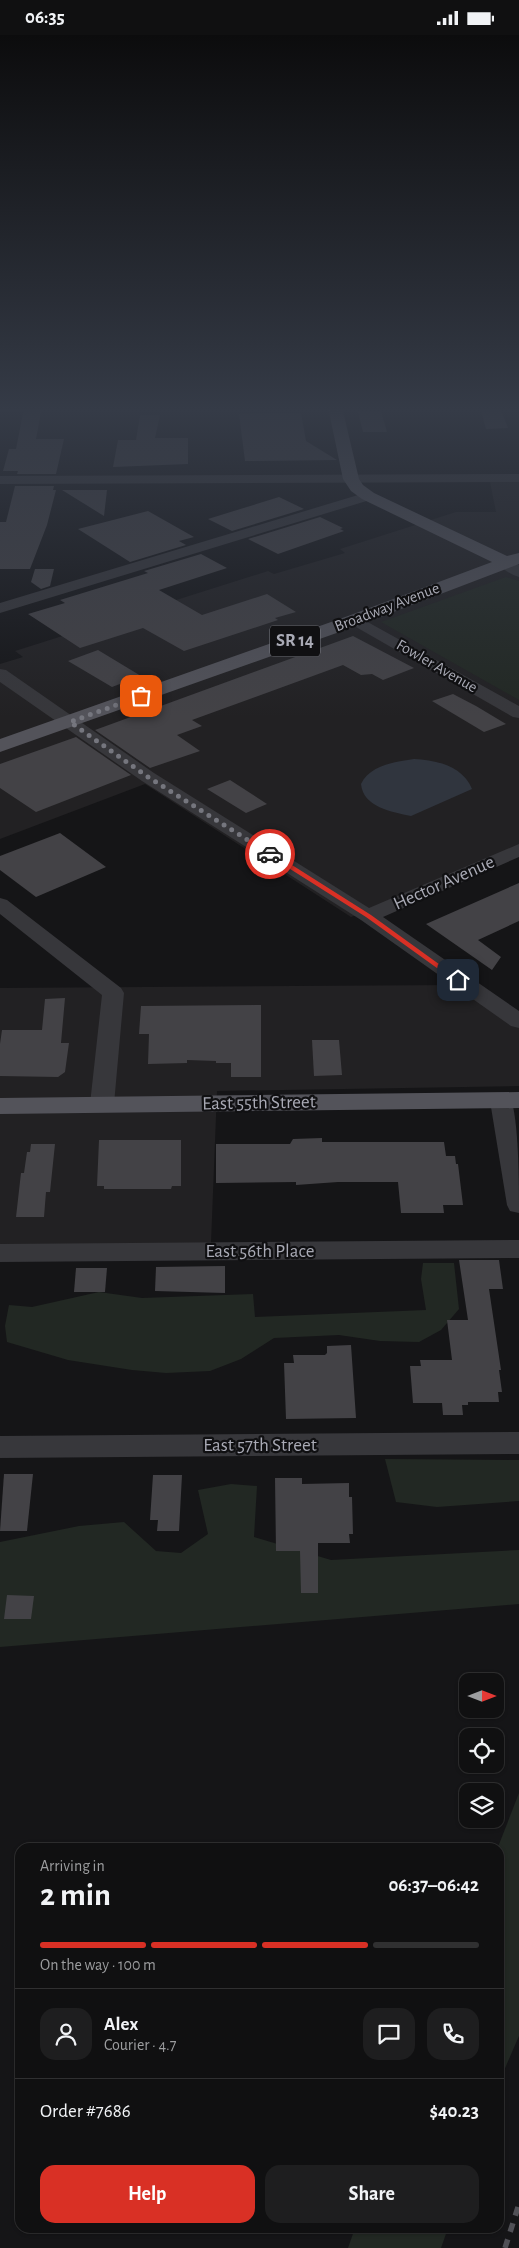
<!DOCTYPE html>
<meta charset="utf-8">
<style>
body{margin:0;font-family:"Alegreya Sans",sans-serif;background:#1e1e1f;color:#f1f3f6;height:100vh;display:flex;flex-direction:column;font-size:19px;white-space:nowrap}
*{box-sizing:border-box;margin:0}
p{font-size:16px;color:#9c9d9f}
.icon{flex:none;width:28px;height:28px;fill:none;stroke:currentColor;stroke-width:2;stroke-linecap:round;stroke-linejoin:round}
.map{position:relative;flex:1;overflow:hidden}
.sheet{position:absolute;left:15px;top:1808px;width:489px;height:390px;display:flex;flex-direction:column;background:#101011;border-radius:15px;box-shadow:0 1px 4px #0004,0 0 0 1px #303031}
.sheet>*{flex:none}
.needle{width:32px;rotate:90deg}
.tools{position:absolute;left:459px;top:1638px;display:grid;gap:10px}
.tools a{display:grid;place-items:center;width:45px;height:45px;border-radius:10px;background:#101011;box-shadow:0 1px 4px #0004,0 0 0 1px #303031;font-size:25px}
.pin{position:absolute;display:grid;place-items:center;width:42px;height:42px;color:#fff;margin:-21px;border-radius:10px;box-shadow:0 2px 8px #0006}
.courier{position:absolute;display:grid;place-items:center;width:50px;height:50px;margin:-25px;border:4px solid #d93025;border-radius:50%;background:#fff;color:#222;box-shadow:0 1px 6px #0007}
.summary em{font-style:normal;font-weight:700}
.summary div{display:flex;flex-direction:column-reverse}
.summary{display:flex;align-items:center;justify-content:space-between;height:85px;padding:0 25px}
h1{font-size:32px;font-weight:700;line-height:38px}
.bar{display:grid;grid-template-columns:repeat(4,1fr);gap:8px 5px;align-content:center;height:60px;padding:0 25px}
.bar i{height:6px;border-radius:4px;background:#303031}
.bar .on{background:#d93025}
.bar p{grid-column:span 4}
.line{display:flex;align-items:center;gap:12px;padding:0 25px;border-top:1px solid #303031}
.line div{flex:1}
.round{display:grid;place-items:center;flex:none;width:52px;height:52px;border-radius:15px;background:#1e1e1f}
.action{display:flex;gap:10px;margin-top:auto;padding:10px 25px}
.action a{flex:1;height:58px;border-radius:15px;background:#d93025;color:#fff;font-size:20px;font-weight:700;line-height:58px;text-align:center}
.action a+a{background:#1e1e1f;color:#f1f3f6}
.status{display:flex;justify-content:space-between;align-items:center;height:35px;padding:0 25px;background:#101011;direction:ltr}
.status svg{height:14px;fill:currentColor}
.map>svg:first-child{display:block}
</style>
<div class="status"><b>06:35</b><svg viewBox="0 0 49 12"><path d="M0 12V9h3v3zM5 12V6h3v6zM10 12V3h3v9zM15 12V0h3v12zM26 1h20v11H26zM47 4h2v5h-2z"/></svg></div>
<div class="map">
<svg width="519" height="2213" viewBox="0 0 519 2213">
<rect width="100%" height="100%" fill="#151517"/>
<g fill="#222123">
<polygon points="490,447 519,447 519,814 351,882 145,749 0,804 0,629 23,622 15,616 268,536 274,539 345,518 340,514 456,477 496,477"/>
<polygon points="458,950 519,993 519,1051 217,1056 211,1208 0,1210 0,953"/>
</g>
<g fill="#222823">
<polygon points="506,542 519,546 519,665 381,587"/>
<polygon points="423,1228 454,1228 459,1274 441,1295 419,1307 380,1306 339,1300 274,1303 241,1324 210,1336 166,1338 132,1335 68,1325 7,1307 5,1291 9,1270 32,1272 99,1257 142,1263 253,1259 255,1282 426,1275 421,1244"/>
<polygon points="385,1424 519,1425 519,1466 437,1472 396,1467"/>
<polygon points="231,1449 257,1451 254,1502 331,1525 519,1515 519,1569 0,1612 0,1507 79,1491 124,1487 156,1516 181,1518 208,1499 198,1455"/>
<polygon points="519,1758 519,2001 499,2047 498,1812"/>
<polygon points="355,2193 355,2192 448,2193 441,2213 348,2213"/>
</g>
<path fill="#30353e" d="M414,724C436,725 463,731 472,754L411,781C392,777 363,772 361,749C370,730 395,727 414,724Z"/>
<g fill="#434246">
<polygon points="32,372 42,372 36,404 64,404 56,439 17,439 18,436 3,436 9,414 16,414 23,378"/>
<polygon points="480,372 500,372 508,393 486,394"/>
<polygon points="381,376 387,397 363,397 358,377"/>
<polygon points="301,378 306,406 337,425 245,426 239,379"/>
<polygon points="140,380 160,380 155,403 188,403 188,429 113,432 118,405 136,405"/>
<polygon points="15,451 54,451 53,455 56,455 47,490 30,534 0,534 0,487 6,487"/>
<polygon points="62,455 107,455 104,481"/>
<polygon points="279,462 304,474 232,496 208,484"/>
<polygon points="148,476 194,502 179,506 186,510 130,527 78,494"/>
<polygon points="320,482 343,493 340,494 344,496 278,519 248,504"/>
<polygon points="201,519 227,533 159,555 202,580 267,559 296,577 275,583 278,585 184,616 143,593 80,613 28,579 65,568 60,565 148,538 144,536"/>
<polygon points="35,534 54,534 50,551 41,554 31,547"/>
<polygon points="353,601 414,633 383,645 372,639 361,640 343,630 192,685 202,691 177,700 200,716 150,733 95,695"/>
<polygon points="98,615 141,641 112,652 68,626"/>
<polygon points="453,659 476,671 506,689 484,697 432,666"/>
<polygon points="76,702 131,740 36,777 0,753 0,729"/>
<polygon points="230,745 267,769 246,778 207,754"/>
<polygon points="60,798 106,832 36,862 0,835 0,821"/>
<polygon points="519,848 519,886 478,905 501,922 492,935 426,889"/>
<polygon points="65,963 61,1008 69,1008 65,1037 58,1042 0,1041 0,1009 2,995 42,995 45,964"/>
<polygon points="261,970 261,1042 231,1042 231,1028 216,1028 216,1026 187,1025 187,1028 148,1029 149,999 139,999 141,971"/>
<polygon points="312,1005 339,1005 342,1040 314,1041"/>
<polygon points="322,1103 322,1107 444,1107 446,1121 455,1121 456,1129 458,1129 463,1170 443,1170 444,1178 401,1178 398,1147 338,1147 296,1150 296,1147 216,1148 216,1109 290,1109 293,1104"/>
<polygon points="99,1105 181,1105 181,1151 172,1151 171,1154 104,1154 104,1151 97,1151"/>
<polygon points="31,1109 55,1109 50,1157 46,1157 44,1182 16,1182 21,1138 24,1138 27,1117 30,1117"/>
<polygon points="459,1225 499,1225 503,1254 489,1254 501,1335 499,1335 502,1357 498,1357 499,1367 468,1367 468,1370 462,1370 463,1380 443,1380 442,1368 413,1368 410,1331 421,1331 420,1325 452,1325 447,1285 468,1285"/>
<polygon points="225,1231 225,1258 155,1256 156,1232"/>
<polygon points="76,1233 107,1233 105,1257 74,1257"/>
<polygon points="351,1310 356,1383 286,1384 284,1328 294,1328 293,1320 325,1320 327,1318 327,1311"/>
<polygon points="4,1439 33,1439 27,1496 0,1496"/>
<polygon points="153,1440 182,1440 179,1496 157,1496 158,1485 150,1485"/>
<polygon points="275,1443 302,1443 302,1449 349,1448 349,1462 352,1462 353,1499 349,1499 350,1508 318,1508 318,1558 301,1558 300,1516 276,1516"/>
<polygon points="7,1560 34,1561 31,1584 4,1584"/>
</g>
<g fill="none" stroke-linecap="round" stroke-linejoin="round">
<g fill="#37373b" fill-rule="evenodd">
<polygon points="0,372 30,372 24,376 0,376"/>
<polygon points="519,439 519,447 0,449 0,441"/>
<polygon points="368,457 375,461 373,464 0,578 0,568"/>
<path d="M505,522L519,530V542C511,540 502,534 497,527L500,524Z"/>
<polygon points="355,580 519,671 519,683 513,682 349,588 347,585 349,582"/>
<polygon points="0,634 6,635 154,738 369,873 519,809 519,822 383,882 519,976 519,993 511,991 361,885 142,746 0,647"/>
<polygon points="0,863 7,865 121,953 124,958 114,1069 110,1074 102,1076 94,1074 90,1069 102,960 0,879"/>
<path d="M502,1059L510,1061C519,1083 519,1150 519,1178L510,1176L507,1170L490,1066L494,1061Z"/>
<polygon points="519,1205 519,1223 0,1227 0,1209"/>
<polygon points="519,1397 519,1419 0,1423 0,1401"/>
</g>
<g fill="#53535a" fill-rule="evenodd">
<polygon points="328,372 342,372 359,444 363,450 374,458 507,521 519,518 519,529 362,589 0,717 0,704 348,581 492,527 362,464 351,456 343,444"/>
<polygon points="519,1057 519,1073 0,1079 0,1063"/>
</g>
<polyline stroke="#505056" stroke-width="5.5" stroke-dasharray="9 8" stroke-linecap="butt" points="505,2213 519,2169"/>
</g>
<linearGradient id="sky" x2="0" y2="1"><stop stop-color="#0c0c0d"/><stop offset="0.55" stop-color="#353b47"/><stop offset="1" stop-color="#353b47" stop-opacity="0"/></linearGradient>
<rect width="519" height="682" fill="url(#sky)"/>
<polygon fill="#d93025" points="268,818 273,818 371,880 461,945 455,946 366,882 268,820"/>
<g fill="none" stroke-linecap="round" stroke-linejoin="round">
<polyline stroke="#75767e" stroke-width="5" stroke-dasharray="0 9" points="141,661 70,687 148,742 270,819"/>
</g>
<g text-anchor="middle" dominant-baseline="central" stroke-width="4.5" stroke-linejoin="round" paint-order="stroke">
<g font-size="16" fill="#a9aab5" stroke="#101012">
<text transform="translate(387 572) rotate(-21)">Broadway Avenue</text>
<text transform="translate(437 631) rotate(30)">Fowler Avenue</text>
</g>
<rect fill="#101012" stroke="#7b7c84" stroke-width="1" x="270" y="590.5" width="50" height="31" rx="4"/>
<g font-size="18" font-weight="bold" fill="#a9aab5">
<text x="295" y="606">SR 14</text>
</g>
<g font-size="19" fill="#a9aab5" stroke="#101012">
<text transform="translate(444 848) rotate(-24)">Hector Avenue</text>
<text transform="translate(259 1068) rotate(-1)">East 55th Street</text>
<text x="260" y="1216">East 56th Place</text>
<text x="260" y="1410">East 57th Street</text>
</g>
</g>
</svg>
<div class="tools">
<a><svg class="needle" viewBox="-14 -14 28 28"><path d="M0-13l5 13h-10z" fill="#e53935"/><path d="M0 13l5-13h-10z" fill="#9c9d9f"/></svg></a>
<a><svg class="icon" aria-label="locate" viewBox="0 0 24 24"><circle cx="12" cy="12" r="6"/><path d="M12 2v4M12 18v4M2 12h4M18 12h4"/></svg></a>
<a><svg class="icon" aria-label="layers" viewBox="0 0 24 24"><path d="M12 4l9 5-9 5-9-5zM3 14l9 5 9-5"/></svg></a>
</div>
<div class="pin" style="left:141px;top:661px;background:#ea580c"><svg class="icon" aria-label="bag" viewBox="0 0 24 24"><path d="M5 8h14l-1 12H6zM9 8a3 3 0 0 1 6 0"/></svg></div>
<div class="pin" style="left:458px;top:945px;background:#1f2937"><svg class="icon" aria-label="home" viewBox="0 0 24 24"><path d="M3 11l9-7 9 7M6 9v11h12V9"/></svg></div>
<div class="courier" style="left:270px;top:819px"><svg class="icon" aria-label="car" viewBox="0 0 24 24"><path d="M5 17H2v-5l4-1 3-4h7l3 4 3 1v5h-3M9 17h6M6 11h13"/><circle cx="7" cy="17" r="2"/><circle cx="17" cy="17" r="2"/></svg></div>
<section class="sheet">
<div class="summary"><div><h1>2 min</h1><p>Arriving in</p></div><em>06:37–06:42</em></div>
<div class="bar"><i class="on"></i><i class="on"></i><i class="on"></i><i></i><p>On the way · 100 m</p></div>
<div class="line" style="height:90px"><a class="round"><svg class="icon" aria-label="person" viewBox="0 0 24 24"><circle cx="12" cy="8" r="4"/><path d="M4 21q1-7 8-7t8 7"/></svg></a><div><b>Alex</b><p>Courier · 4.7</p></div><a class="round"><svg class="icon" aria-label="chat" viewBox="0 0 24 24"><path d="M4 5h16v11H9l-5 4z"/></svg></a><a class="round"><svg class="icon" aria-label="phone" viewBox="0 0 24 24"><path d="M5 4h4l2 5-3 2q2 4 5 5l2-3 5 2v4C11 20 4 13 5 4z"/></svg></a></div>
<div class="line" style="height:65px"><div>Order #7686</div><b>$40.23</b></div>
<div class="action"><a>Help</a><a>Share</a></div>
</section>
</div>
